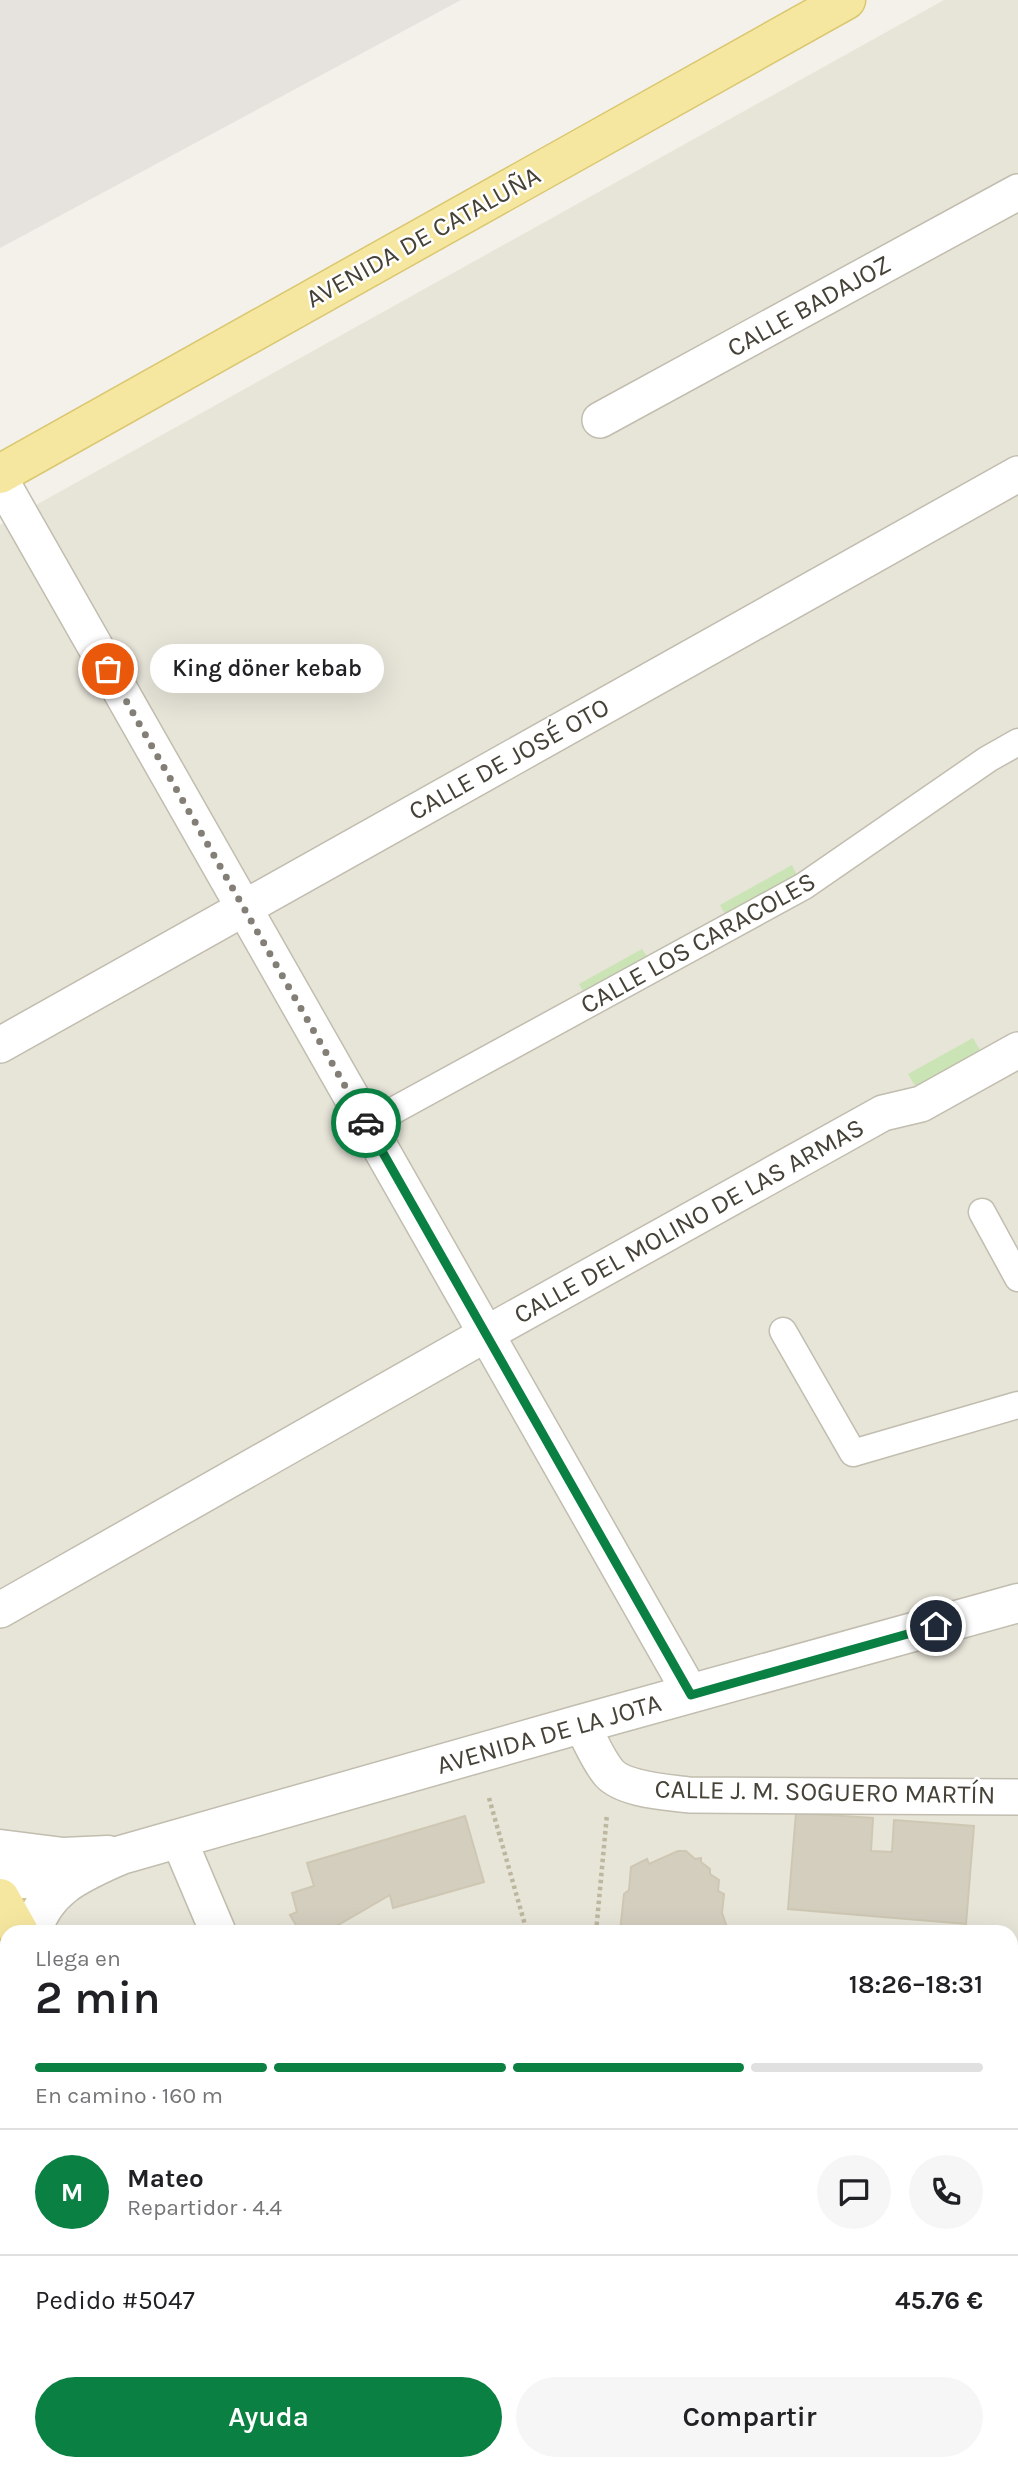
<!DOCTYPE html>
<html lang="es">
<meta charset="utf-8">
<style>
body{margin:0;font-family:Karla,sans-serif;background:#f6f6f6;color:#202124;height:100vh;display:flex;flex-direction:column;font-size:26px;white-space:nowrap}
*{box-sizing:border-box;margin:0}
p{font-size:23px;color:#757577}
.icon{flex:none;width:38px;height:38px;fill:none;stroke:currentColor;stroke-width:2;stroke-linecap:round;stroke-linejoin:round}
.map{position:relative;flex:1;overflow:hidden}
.drawer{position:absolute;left:0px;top:1925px;width:1018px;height:546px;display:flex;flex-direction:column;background:#fff;border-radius:21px 21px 0 0;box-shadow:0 7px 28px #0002}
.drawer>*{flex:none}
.pin{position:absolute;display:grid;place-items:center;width:60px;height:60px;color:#fff;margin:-30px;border:4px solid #fff;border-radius:50%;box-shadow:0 2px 7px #0007}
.courier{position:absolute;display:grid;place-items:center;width:70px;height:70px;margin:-35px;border:5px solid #0b8043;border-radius:50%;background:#fff;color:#222;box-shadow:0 2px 9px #0007}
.bubble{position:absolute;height:49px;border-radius:24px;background:#fff;box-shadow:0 7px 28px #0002;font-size:23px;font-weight:600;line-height:49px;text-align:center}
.headline em{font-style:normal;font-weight:600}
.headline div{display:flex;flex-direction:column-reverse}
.headline{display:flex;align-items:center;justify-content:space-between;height:119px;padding:0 35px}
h1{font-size:46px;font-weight:600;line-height:52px}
.bar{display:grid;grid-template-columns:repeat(4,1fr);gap:10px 7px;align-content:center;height:84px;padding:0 35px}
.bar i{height:9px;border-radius:5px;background:#e0e0e0}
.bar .current{background:#0b8043}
.bar p{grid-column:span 4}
.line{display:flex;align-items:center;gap:18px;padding:0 35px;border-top:2px solid #e0e0e0}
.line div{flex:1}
.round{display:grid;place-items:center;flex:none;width:74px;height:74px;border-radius:37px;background:#f6f6f6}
.button{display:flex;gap:14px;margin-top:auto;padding:14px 35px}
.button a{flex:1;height:80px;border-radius:42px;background:#0b8043;color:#fff;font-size:28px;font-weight:600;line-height:80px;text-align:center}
.button a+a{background:#f6f6f6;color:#202124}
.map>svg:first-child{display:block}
</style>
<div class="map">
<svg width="1018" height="2471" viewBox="0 0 1018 2471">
<rect width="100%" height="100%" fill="#f3f1e9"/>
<path fill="#e7e4d8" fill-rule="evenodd" d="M944,0H1018V2471H0V525ZM7,1932H1012V2464H7Z"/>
<polygon fill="#e6e3de" points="0,0 461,0 0,248"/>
<polygon fill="#ebe7d4" points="0,2189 7,2201 7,2464 162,2464 167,2471 0,2471"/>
<g fill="#cae4b6">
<polygon points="792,865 798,877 726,916 720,905"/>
<polygon points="642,949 649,960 585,995 579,984"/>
<polygon points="973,1038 983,1055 918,1091 908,1074"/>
<polygon points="407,2464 482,2464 487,2471 412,2471"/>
</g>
<g fill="#d4cebf" stroke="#cec7b3" stroke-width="2">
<polygon points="796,1813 873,1818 871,1851 892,1852 894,1820 974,1826 966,1924 788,1909"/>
<polygon points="465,1816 484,1882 393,1908 390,1895 326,1932 300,1932 290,1915 297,1912 292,1893 314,1886 307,1863"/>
<polygon points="678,1851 686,1851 695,1859 701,1858 701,1862 710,1869 710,1874 719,1880 718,1891 724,1894 722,1913 728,1930 725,1932 620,1932 624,1894 629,1890 631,1867 647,1859 649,1864"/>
<polygon points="0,2339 7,2350 7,2464 76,2464 80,2471 0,2471"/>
<polygon points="689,2464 979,2464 978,2471 681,2471"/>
</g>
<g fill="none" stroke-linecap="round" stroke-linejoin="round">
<g stroke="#c1bdaf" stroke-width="29">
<g id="pedestrian">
<polyline points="367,1125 804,886 988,759 1018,742"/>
<polyline points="982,1212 1018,1278"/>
<polyline points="783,1331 853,1453 1018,1405"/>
</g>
</g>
<g stroke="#c1bdaf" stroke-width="38">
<g id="minor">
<polyline points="600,420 1018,192"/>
<polyline points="0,479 691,1694"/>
<polyline points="0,1045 1018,474"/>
<polyline points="0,1610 486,1334 883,1113 921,1104 1018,1050"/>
<path d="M581,1724C590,1739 597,1759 609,1773C624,1790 667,1792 689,1795L1018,1797"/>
<polyline points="179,1840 218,1932"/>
<polyline points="549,2464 554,2471"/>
</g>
</g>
<g stroke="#c1bdaf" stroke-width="41">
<g id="tertiary">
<polyline points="0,1849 63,1857 108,1855"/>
<polyline points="0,1878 45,1880 72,1877"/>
<path d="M32,1932C46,1886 81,1873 121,1855L581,1724L1018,1603"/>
</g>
</g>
<g stroke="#dac770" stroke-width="41">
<g id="primary">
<polyline points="0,474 846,0"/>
<polyline points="0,1898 19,1932"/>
<polyline points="0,2057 7,2069"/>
<polyline points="250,2464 255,2471"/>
<polyline points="350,2464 355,2471"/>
</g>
</g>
<g stroke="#beb79f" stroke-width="4.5" stroke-dasharray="3.5 3.5" stroke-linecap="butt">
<polyline points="489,1798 527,1932"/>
<polyline points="596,1932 607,1814"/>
<polyline points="853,1932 856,1930 875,1932"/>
<polyline points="1012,1945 1018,1945"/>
<polyline points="0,2113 7,2125"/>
<polyline points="662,2471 671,2464"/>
</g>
<use href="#pedestrian" stroke="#fff" stroke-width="26"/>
<use href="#minor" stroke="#fff" stroke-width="35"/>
<use href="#tertiary" stroke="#fff" stroke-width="38"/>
<use href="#primary" stroke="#f6e7a0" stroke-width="38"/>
</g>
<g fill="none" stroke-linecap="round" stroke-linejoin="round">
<polyline stroke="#837f76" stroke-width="7" stroke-dasharray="0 12.6" points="108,669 366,1123"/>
<polyline stroke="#0b8043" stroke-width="9" points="366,1123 691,1695 936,1626"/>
</g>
<g text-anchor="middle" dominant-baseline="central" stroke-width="5" stroke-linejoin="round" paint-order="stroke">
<g font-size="26" fill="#464238" stroke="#fff">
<text transform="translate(423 237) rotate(-29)">AVENIDA DE CATALUÑA</text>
<text transform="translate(809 306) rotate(-29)">CALLE BADAJOZ</text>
<text transform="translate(509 759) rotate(-29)">CALLE DE JOSÉ OTO</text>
<text transform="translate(698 943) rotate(-29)">CALLE LOS CARACOLES</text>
<text transform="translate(689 1221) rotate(-29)">CALLE DEL MOLINO DE LAS ARMAS</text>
<text transform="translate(549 1734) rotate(-16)">AVENIDA DE LA JOTA</text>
<text transform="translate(825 1792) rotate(1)">CALLE J. M. SOGUERO MARTÍN</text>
</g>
</g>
</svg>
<div class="pin" style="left:108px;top:669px;background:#ea580c"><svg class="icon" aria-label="bag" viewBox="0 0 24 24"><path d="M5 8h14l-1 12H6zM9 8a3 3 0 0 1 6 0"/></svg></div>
<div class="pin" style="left:936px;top:1626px;background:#1f2937"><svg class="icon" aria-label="home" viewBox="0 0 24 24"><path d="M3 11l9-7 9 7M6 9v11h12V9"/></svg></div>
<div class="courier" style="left:366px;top:1123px"><svg class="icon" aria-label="car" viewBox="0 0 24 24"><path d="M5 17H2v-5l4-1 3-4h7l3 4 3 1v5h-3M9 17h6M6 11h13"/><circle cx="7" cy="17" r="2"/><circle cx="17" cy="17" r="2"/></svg></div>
<div class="bubble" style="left:150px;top:644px;width:234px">King döner kebab</div>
<section class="drawer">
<div class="headline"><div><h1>2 min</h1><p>Llega en</p></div><em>18:26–18:31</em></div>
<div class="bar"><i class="current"></i><i class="current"></i><i class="current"></i><i></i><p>En camino · 160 m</p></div>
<div class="line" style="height:126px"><b class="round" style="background:#0b8043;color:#fff">M</b><div><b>Mateo</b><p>Repartidor · 4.4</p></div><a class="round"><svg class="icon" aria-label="chat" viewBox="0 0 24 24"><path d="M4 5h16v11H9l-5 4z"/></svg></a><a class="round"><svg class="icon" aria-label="phone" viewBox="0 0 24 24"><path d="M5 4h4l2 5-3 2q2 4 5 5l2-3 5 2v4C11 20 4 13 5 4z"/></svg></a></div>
<div class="line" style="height:91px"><div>Pedido #5047</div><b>45.76 €</b></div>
<div class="button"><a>Ayuda</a><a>Compartir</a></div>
</section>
</div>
